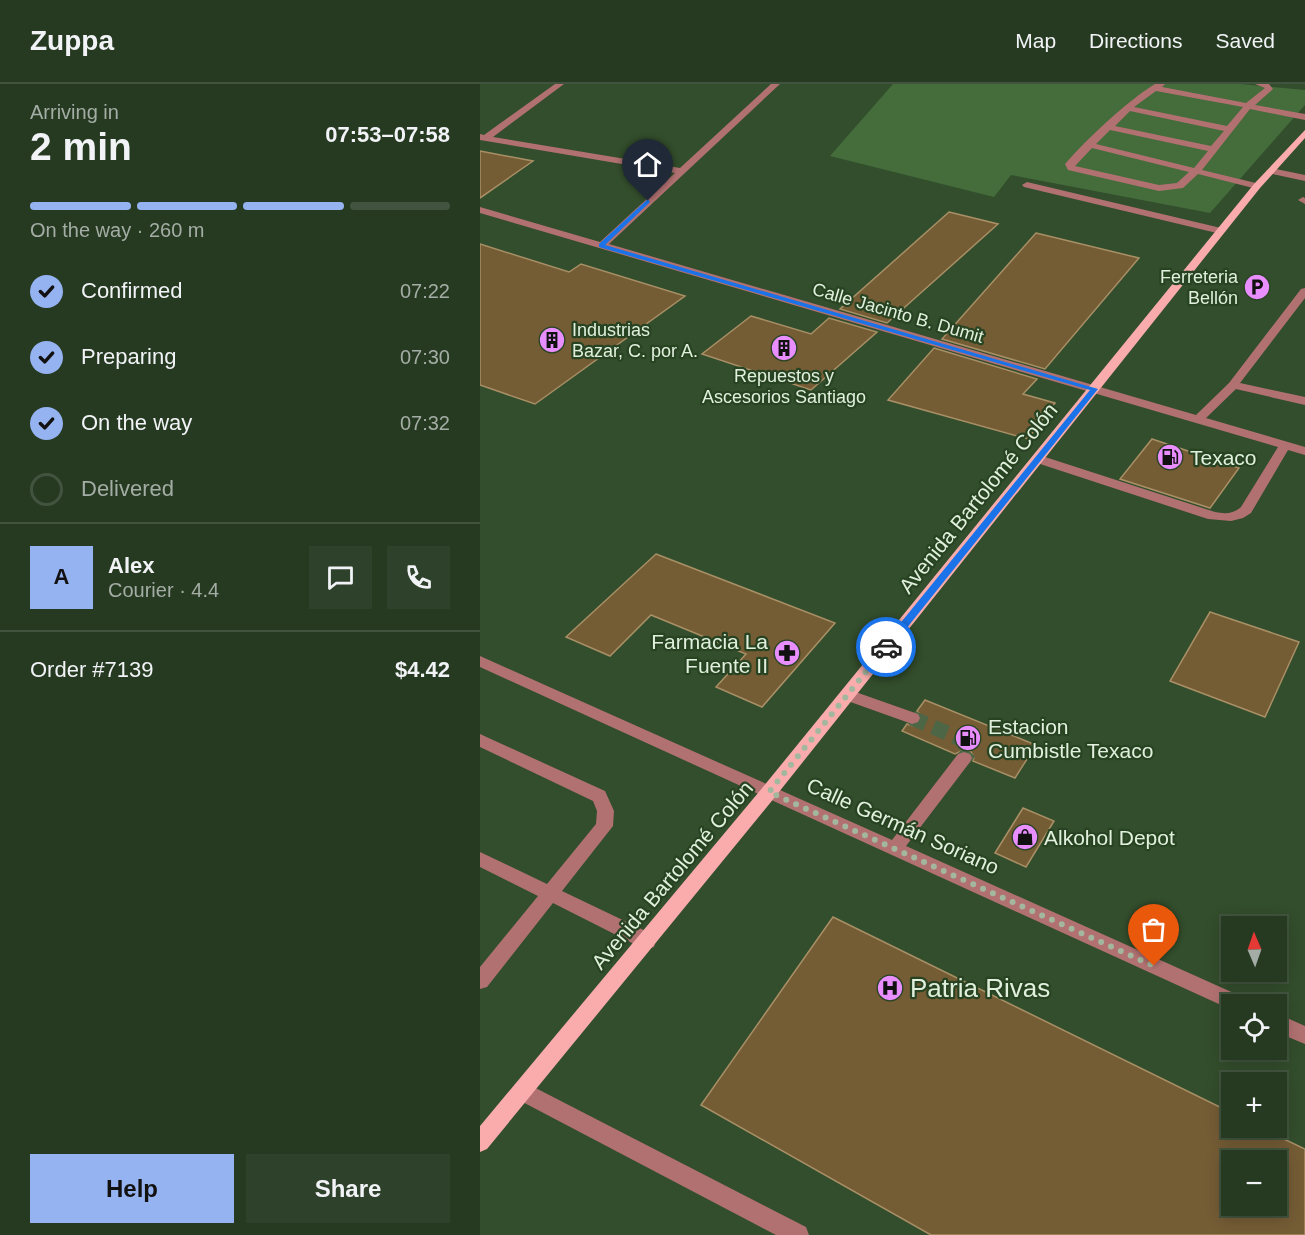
<!DOCTYPE html>
<meta charset="utf-8">
<style>
body{margin:0;font-family:Helvetica,sans-serif;background:#2e412a;color:#f1f3f6;height:100vh;display:flex;flex-direction:column;font-size:22px;white-space:nowrap}
*{box-sizing:border-box;margin:0}
p{font-size:20px;color:#a4ada5}
.icon{flex:none;width:33px;height:33px;fill:none;stroke:currentColor;stroke-width:2;stroke-linecap:round;stroke-linejoin:round}
.map{position:relative;flex:1;overflow:hidden}
.details{display:flex;flex-direction:column;background:#263a21;width:480px}
.details>*{flex:none}
.needle{width:39px;rotate:358deg}
.fabs{position:absolute;left:741px;top:832px;display:grid;gap:12px}
.fabs a{display:grid;place-items:center;width:66px;height:66px;border-radius:0px;background:#263a21;box-shadow:0 3px 15px #0003,0 0 0 2px #42543f;font-size:30px}
.pin{position:absolute;display:grid;place-items:center;width:51px;height:51px;color:#fff;margin:-62px -26px;border-radius:50% 50% 50% 0;rotate:-45deg;box-shadow:0 0 6px #0007}
.pin .icon{rotate:45deg}
.courier{position:absolute;display:grid;place-items:center;width:60px;height:60px;margin:-30px;border:4px solid #1a73e8;border-radius:50%;background:#fff;color:#222;box-shadow:0 2px 8px #0007}
.headline em{font-style:normal;font-weight:700}
.headline div{display:flex;flex-direction:column-reverse}
.headline{display:flex;align-items:center;justify-content:space-between;height:102px;padding:0 30px}
h1{font-size:39px;font-weight:700;line-height:45px}
.bar{display:grid;grid-template-columns:repeat(4,1fr);gap:9px 6px;align-content:center;height:72px;padding:0 30px}
.bar i{height:8px;border-radius:4px;background:#42543f}
.bar .on{background:#95b2f1}
.bar p{grid-column:span 4}
.line{display:flex;align-items:center;gap:15px;padding:0 30px;border-top:2px solid #42543f}
.line div{flex:1}
.round{display:grid;place-items:center;flex:none;width:63px;height:63px;border-radius:0px;background:#2e412a}
ol{padding:0 30px;list-style:none}
li{display:flex;align-items:center;gap:18px;height:66px}
li p{margin-inline-start:auto}
li .icon{padding:6px;border-radius:50%;background:#95b2f1;color:#111;stroke-width:4}
li:last-child{color:#a4ada5}
li i{width:33px;height:33px;border:3px solid #42543f;border-radius:50%}
.button{display:flex;gap:12px;margin-top:auto;padding:12px 30px}
.button a{flex:1;height:69px;border-radius:0px;background:#95b2f1;color:#111;font-size:24px;font-weight:700;line-height:69px;text-align:center}
.button a+a{background:#2e412a;color:#f1f3f6}
header{display:flex;align-items:center;gap:36px;box-sizing:border-box;height:84px;padding:0 30px;background:#263a21;border-bottom:2px solid #42543f}
header strong{font-size:28px}
nav{display:flex;gap:33px;margin-inline-start:auto;font-size:21px}
main{display:flex;flex:1;min-height:0}
.map>svg:first-child{display:block}
</style>
<header>
<strong>Zuppa</strong>
<nav><a>Map</a><a>Directions</a><a>Saved</a></nav>
</header>
<main>
<section class="details">
<div class="headline"><div><h1>2 min</h1><p>Arriving in</p></div><em>07:53–07:58</em></div>
<div class="bar"><i class="on"></i><i class="on"></i><i class="on"></i><i></i><p>On the way · 260 m</p></div>
<ol>
<li><svg class="icon" aria-label="check" viewBox="0 0 24 24"><path d="M5 12l5 5 9-10"/></svg>Confirmed<p>07:22</p></li>
<li><svg class="icon" aria-label="check" viewBox="0 0 24 24"><path d="M5 12l5 5 9-10"/></svg>Preparing<p>07:30</p></li>
<li><svg class="icon" aria-label="check" viewBox="0 0 24 24"><path d="M5 12l5 5 9-10"/></svg>On the way<p>07:32</p></li>
<li><i></i>Delivered</li>
</ol>
<div class="line" style="height:108px"><b class="round" style="background:#95b2f1;color:#111">A</b><div><b>Alex</b><p>Courier · 4.4</p></div><a class="round"><svg class="icon" aria-label="chat" viewBox="0 0 24 24"><path d="M4 5h16v11H9l-5 4z"/></svg></a><a class="round"><svg class="icon" aria-label="phone" viewBox="0 0 24 24"><path d="M5 4h4l2 5-3 2q2 4 5 5l2-3 5 2v4C11 20 4 13 5 4z"/></svg></a></div>
<div class="line" style="height:78px"><div>Order #7139</div><b>$4.42</b></div>
<div class="button"><a>Help</a><a>Share</a></div>
</section>
<div class="map">
<svg width="825" height="1151" viewBox="0 0 825 1151">
<rect width="100%" height="100%" fill="#334e2c"/>
<polygon fill="#446d3b" points="413,0 761,0 825,6 825,21 730,129 531,91 514,113 350,72"/>
<g fill="#745c35" stroke="#a88f66" stroke-width="1.5" fill-rule="evenodd">
<polygon points="0,67 53,77 0,114"/>
<polygon points="469,128 518,140 407,239 360,225"/>
<polygon points="556,149 659,174 565,285 462,255"/>
<polygon points="0,160 89,188 101,180 205,212 55,320 0,301"/>
<polygon points="271,232 331,250 349,234 397,248 331,306 222,270"/>
<polygon points="454,264 557,295 543,310 575,319 548,355 408,316"/>
<polygon points="672,355 759,384 730,424 640,395"/>
<polygon points="176,470 355,539 282,623 236,603 266,570 171,531 130,572 86,553"/>
<polygon points="730,528 819,558 785,633 690,597"/>
<polygon points="445,616 556,661 535,694 493,677 494,673 491,668 483,666 475,670 422,647 427,640 433,642 440,639 442,633 437,627"/>
<polygon points="543,724 574,737 546,783 515,769"/>
<path d="M353,833L752,1029V1044H781L825,1065V1151H451L221,1021ZM752,1077H796V1122H752Z"/>
</g>
<g fill="none" stroke-linecap="round" stroke-linejoin="round">
<polyline stroke="#4d6646" stroke-width="15" stroke-dasharray="15 8" stroke-linecap="butt" points="432,634 481,655 490,667 484,674"/>
<g fill="#b17171" fill-rule="evenodd">
<path d="M75,0H84L13,53L200,84L291,0H300L129,160L716,331L749,299L821,205L825,204V214L760,299L825,313V321L756,305L726,334L825,363V371L808,366L771,429L763,434L751,437L728,435L554,378L552,375L558,371L562,372L735,428C745,430 753,430 761,423L798,363L0,129V123L120,158L195,89L0,56V50L4,51Z"/>
<path d="M675,0H685L682,3L766,19L785,4L775,0H789L793,5L775,21L825,30V36L770,25L722,86L780,100V104L777,105L718,90L703,104L679,107L588,86L585,80C607,55 647,17 675,0ZM676,7L763,23L747,42L654,23ZM650,27L744,47L731,62L635,42ZM630,46L728,67L714,84L616,60ZM612,64L709,88L697,99L679,101L595,82Z"/>
<polygon points="791,84 825,91 825,97 788,89 786,87"/>
<polygon points="547,98 741,144 746,147 741,150 544,103 542,101"/>
<polygon points="823,113 825,114 825,120 818,116"/>
<polygon points="0,572 412,756 478,670 484,668 490,670 492,674 490,678 426,762 767,915 770,921 752,921 752,926 0,583"/>
<polygon points="367,605 438,630 440,634 438,638 432,640 362,615 359,611 362,607"/>
<polygon points="0,650 125,707 134,727 133,742 82,807 174,851 176,857 174,863 167,865 160,863 73,819 7,903 0,905 0,883 58,812 0,783 0,768 67,800 116,740 117,727 113,717 0,663"/>
<polygon points="796,929 825,942 825,960 796,948"/>
<polygon points="42,997 326,1143 329,1151 296,1151 35,1014 32,1007 35,1000"/>
</g>
<polygon fill="#f9acab" fill-rule="evenodd" points="825,46 825,54 780,104 295,713 7,1065 0,1068 0,1042 283,703 774,100"/>
</g>
<polygon fill="#1a73e8" points="168,115 170,118 125,161 618,305 410,565 403,565 401,563 610,306 119,163 119,160"/>
<g fill="none" stroke-linecap="round" stroke-linejoin="round">
<polyline stroke="#a3b79e" stroke-width="6" stroke-dasharray="0 10.8" points="406,563 289,708 674,882"/>
</g>
<defs>
<g id="parking-disc" transform="scale(1.35)"><circle r="9.5" fill="#e98efe" stroke="#284322"/><path d="M-3.5-5.5H1a3.5 3.5 0 0 1 0 7H-1V5.5H-3.5ZM-1-3.4V-.6H.8a1.4 1.4 0 0 0 0-2.8Z" fill="#111"/></g>
<g id="building-disc" transform="scale(1.35)"><circle r="9.5" fill="#e98efe" stroke="#284322"/><path d="M-4-6H4V6H1V3H-1V6H-4ZM-2.5-4.3h1.7v1.8h-1.7ZM.8-4.3h1.7v1.8H.8ZM-2.5-1h1.7V.8h-1.7ZM.8-1h1.7V.8H.8Z" fill="#111"/></g>
<g id="fuel-disc" transform="scale(1.35)"><circle r="9.5" fill="#e98efe" stroke="#284322"/><path d="M-5.5-6h7V0h2V4h1.3V-2.5L3-4.5l.8-.8L6-3V5H2.5V1h-1V6h-7ZM-4.2-4.7v3.2H.2V-4.7Z" fill="#111"/></g>
<g id="pharmacy-disc" transform="scale(1.35)"><circle r="9.5" fill="#e98efe" stroke="#284322"/><path d="M-2-6h4v4h4v4h-4v4h-4v-4h-4v-4h4Z" fill="#111"/></g>
<g id="shop-disc" transform="scale(1.35)"><circle r="9.5" fill="#e98efe" stroke="#284322"/><path d="M-5-2.5h2.3a2.7 3.5 0 0 1 5.4 0H5L5.5 6h-11ZM-1.5-2.5h3a1.5 2.3 0 0 0-3 0Z" fill="#111"/></g>
<g id="hospital-disc" transform="scale(1.35)"><circle r="9.5" fill="#e98efe" stroke="#284322"/><path d="M-5-5h3v3.5h4V-5h3V5h-3V1.5h-4V5h-3Z" fill="#111"/></g>
</defs>
<g fill-rule="evenodd">
<use href="#parking-disc" x="777" y="203"/>
<use href="#building-disc" x="72" y="256"/>
<use href="#building-disc" x="304" y="264"/>
<use href="#fuel-disc" x="690" y="373"/>
<use href="#pharmacy-disc" x="307" y="569"/>
<use href="#fuel-disc" x="488" y="654"/>
<use href="#shop-disc" x="545" y="753"/>
<use href="#hospital-disc" x="410" y="904"/>
</g>
<g text-anchor="middle" dominant-baseline="central" stroke-width="4.5" stroke-linejoin="round" paint-order="stroke">
<g font-size="18" fill="#e0f0dc" stroke="#284322" text-anchor="end">
<text x="758" y="193">Ferreteria<tspan x="758" dy="21">Bellón</tspan></text>
<text x="92" y="246" text-anchor="start">Industrias<tspan x="92" dy="21">Bazar, C. por A.</tspan></text>
<text x="304" y="292" text-anchor="middle">Repuestos y<tspan x="304" dy="21">Ascesorios Santiago</tspan></text>
</g>
<g font-size="18" fill="#e0f0dc" stroke="#284322">
<text transform="translate(418 229) rotate(16)">Calle Jacinto B. Dumit</text>
</g>
<g font-size="21" fill="#e0f0dc" stroke="#284322" text-anchor="start">
<text x="710" y="373">Texaco</text>
<text x="288" y="557" text-anchor="end">Farmacia La<tspan x="288" dy="24">Fuente II</tspan></text>
<text x="508" y="642">Estacion<tspan x="508" dy="24">Cumbistle Texaco</tspan></text>
<text x="564" y="753">Alkohol Depot</text>
</g>
<g font-size="21" fill="#e0f0dc" stroke="#284322">
<text transform="translate(498 414) rotate(-51)">Avenida Bartolomé Colón</text>
<text transform="translate(423 742) rotate(24)">Calle Germán Soriano</text>
<text transform="translate(192 791) rotate(-50)">Avenida Bartolomé Colón</text>
</g>
<g font-size="26" fill="#e0f0dc" stroke="#284322" text-anchor="start">
<text x="430" y="904">Patria Rivas</text>
</g>
</g>
</svg>
<div class="fabs">
<a><svg class="needle" viewBox="-14 -14 28 28"><path d="M0-13l5 13h-10z" fill="#e53935"/><path d="M0 13l5-13h-10z" fill="#a4ada5"/></svg></a>
<a><svg class="icon" aria-label="locate" viewBox="0 0 24 24"><circle cx="12" cy="12" r="6"/><path d="M12 2v4M12 18v4M2 12h4M18 12h4"/></svg></a>
<a>+</a>
<a>−</a>
</div>
<div class="pin" style="left:674px;top:882px;background:#ea580c"><svg class="icon" aria-label="bag" viewBox="0 0 24 24"><path d="M5 8h14l-1 12H6zM9 8a3 3 0 0 1 6 0"/></svg></div>
<div class="pin" style="left:168px;top:117px;background:#1f2937"><svg class="icon" aria-label="home" viewBox="0 0 24 24"><path d="M3 11l9-7 9 7M6 9v11h12V9"/></svg></div>
<div class="courier" style="left:406px;top:563px"><svg class="icon" aria-label="car" viewBox="0 0 24 24"><path d="M5 17H2v-5l4-1 3-4h7l3 4 3 1v5h-3M9 17h6M6 11h13"/><circle cx="7" cy="17" r="2"/><circle cx="17" cy="17" r="2"/></svg></div>
</div>
</main>
